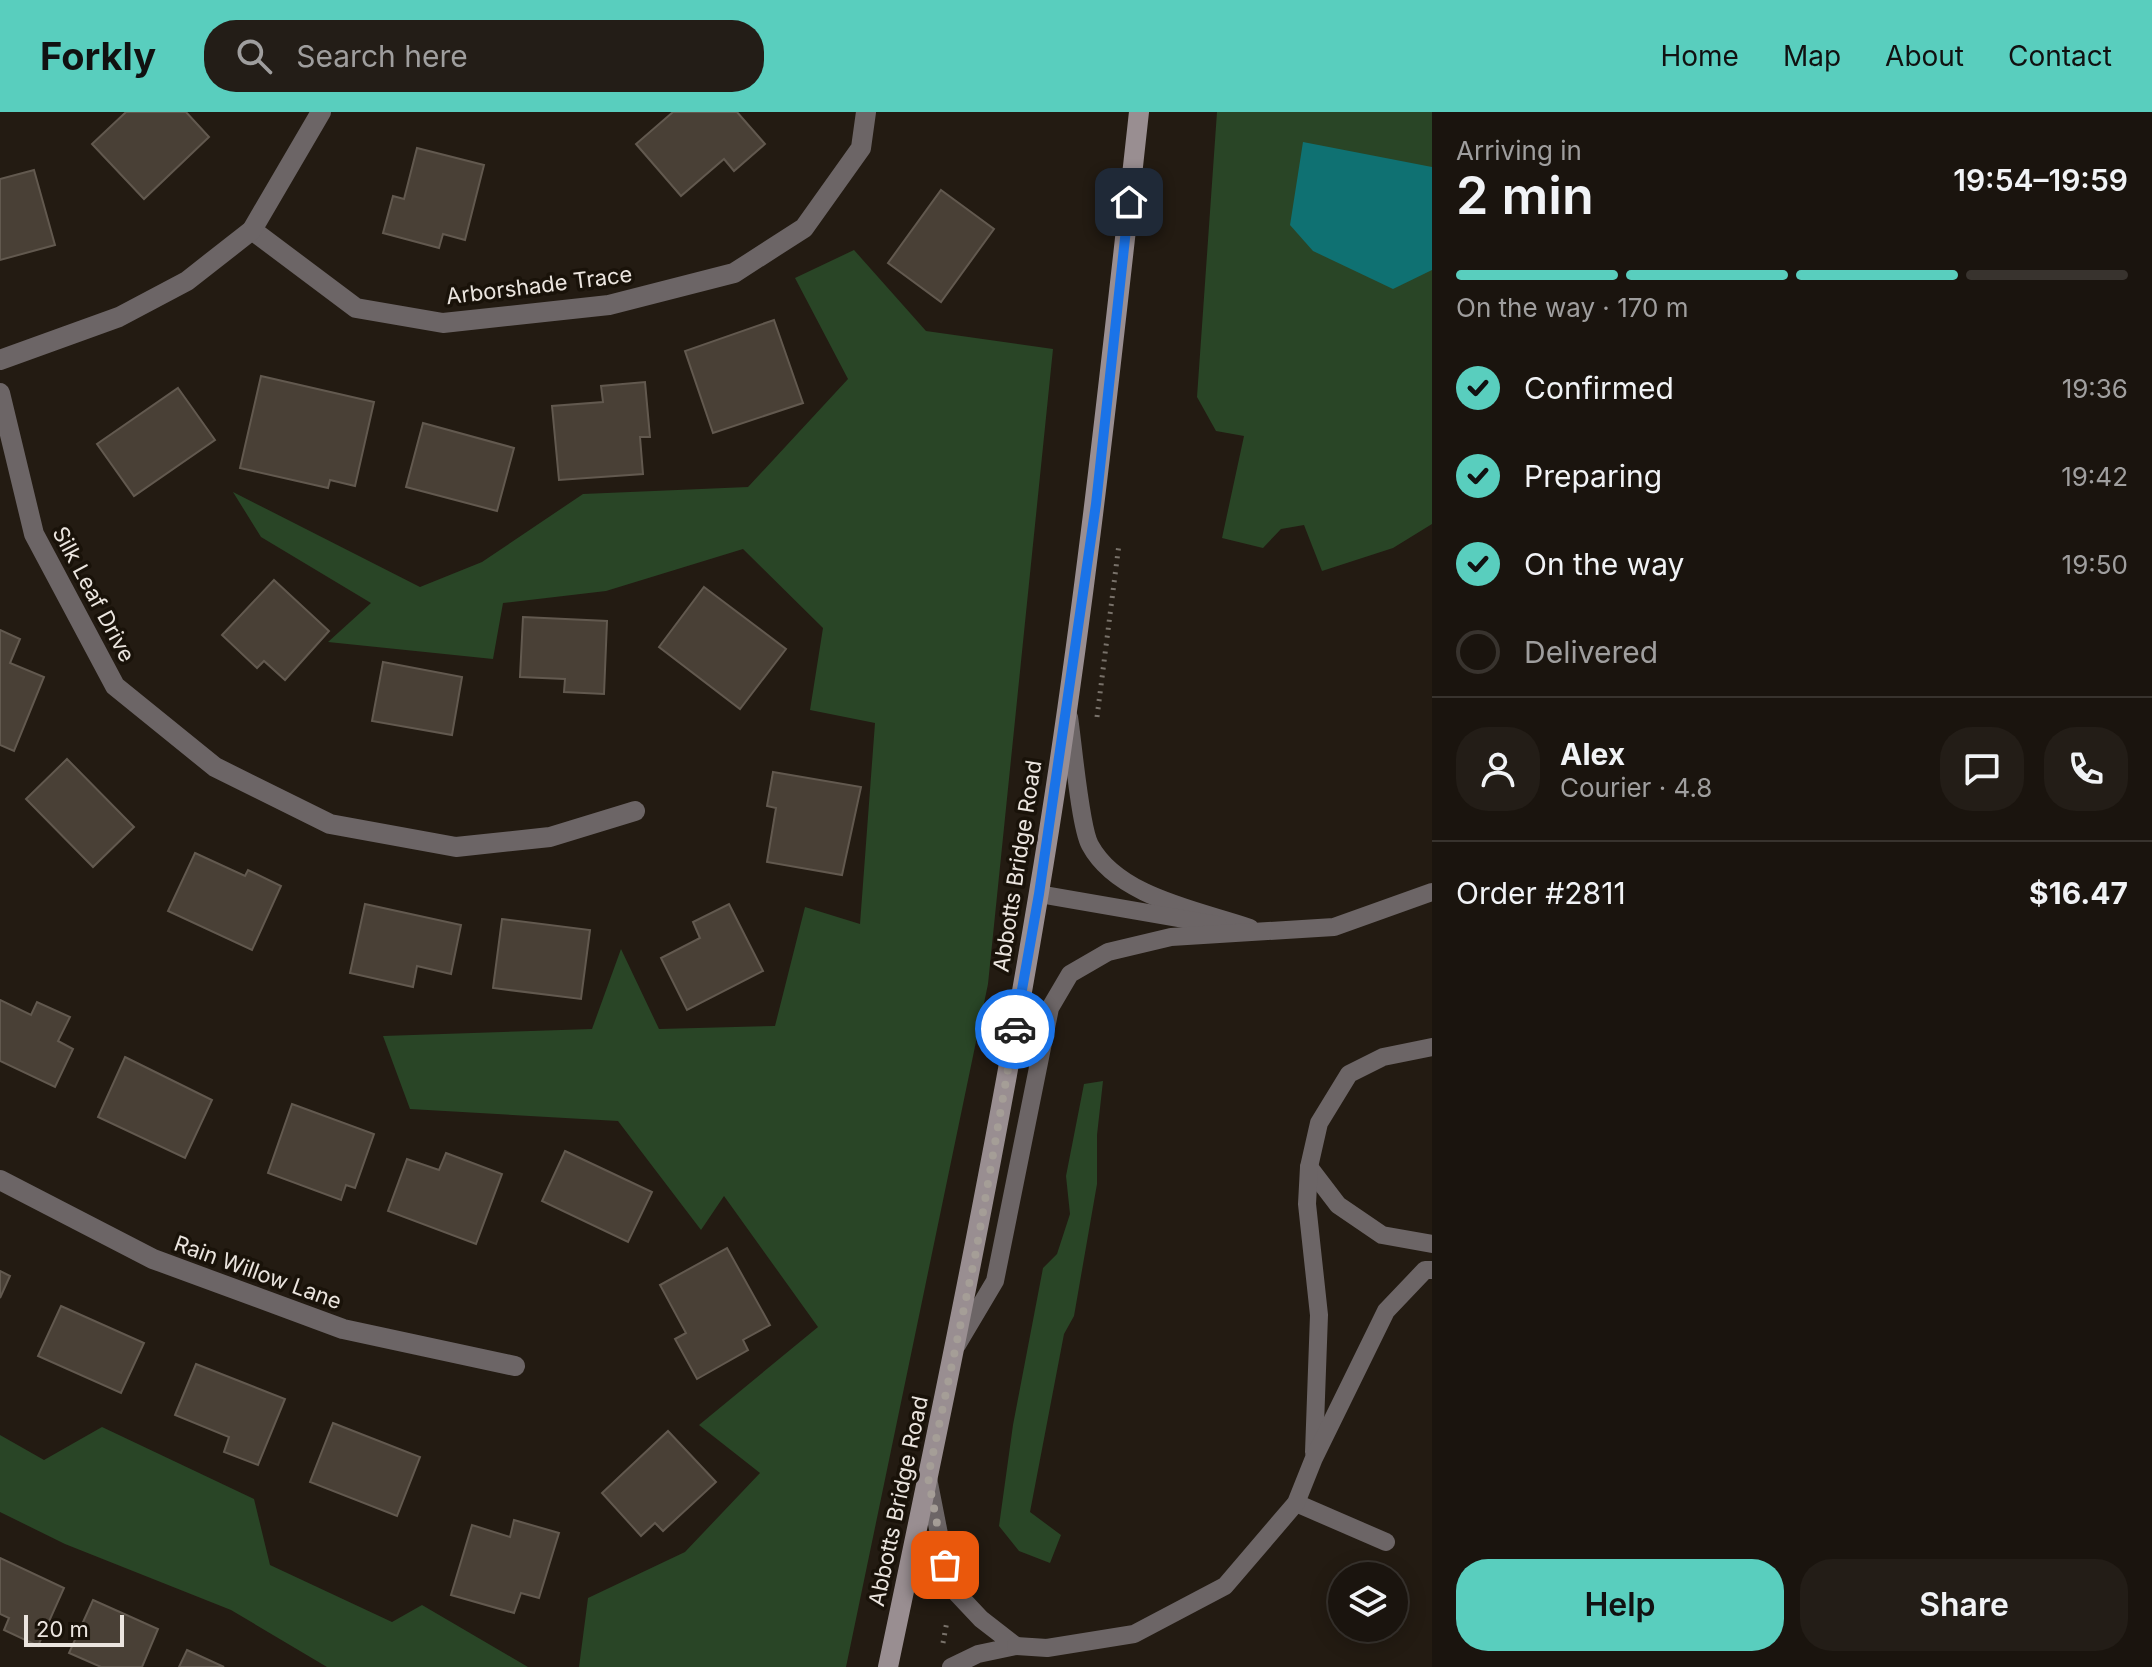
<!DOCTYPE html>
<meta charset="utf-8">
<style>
body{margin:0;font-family:Inter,sans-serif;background:#231d17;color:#f1f3f6;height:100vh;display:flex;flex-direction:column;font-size:30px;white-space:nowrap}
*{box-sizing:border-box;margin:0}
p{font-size:26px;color:#9f9e9e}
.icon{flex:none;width:44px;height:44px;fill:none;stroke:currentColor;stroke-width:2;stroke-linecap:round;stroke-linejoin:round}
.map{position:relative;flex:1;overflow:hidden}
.drawer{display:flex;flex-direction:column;background:#1a140e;width:720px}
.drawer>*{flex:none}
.fabs{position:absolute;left:1328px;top:1450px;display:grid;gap:16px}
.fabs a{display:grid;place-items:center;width:80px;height:80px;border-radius:50%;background:#1a140e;box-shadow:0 4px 20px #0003,0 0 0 2px #38332e;font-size:40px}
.scale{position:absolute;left:24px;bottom:20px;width:100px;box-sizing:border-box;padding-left:8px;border:4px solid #ebe5df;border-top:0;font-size:22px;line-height:28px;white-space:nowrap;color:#ebe5df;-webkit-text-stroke:6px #191209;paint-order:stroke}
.pin{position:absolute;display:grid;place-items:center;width:68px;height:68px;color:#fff;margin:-34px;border-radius:16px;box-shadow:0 4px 12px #0006}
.courier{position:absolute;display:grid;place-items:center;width:80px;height:80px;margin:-40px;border:6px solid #1a73e8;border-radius:50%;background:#fff;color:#222;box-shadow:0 2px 10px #0007}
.headline em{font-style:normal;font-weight:600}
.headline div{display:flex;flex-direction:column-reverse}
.headline{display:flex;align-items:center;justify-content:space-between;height:136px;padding:0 24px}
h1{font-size:52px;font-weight:600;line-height:60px}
.bar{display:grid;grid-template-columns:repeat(4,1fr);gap:12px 8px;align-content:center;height:96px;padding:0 24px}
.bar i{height:10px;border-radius:6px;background:#38332e}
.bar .current{background:#59cebe}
.bar p{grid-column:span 4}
.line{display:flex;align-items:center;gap:20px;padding:0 24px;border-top:2px solid #38332e}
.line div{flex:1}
.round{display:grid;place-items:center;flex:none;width:84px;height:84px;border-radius:32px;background:#231d17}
ol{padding:0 24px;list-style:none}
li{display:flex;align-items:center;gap:24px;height:88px}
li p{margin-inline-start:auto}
li .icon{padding:8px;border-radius:50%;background:#59cebe;color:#111;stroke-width:4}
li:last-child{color:#9f9e9e}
li i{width:44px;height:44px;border:4px solid #38332e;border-radius:50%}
.cta{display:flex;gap:16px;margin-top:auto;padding:16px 24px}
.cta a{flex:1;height:92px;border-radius:32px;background:#59cebe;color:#111;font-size:32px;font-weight:600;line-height:92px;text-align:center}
.cta a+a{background:#231d17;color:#f1f3f6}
header{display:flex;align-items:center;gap:48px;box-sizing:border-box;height:112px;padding:0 40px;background:#59cebe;color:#111}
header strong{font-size:38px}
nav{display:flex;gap:44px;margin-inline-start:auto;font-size:28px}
.search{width:560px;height:72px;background:#231d17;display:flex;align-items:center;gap:20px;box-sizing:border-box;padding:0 28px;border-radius:32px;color:#9f9e9e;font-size:30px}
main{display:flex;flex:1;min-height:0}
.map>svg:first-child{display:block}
</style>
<header>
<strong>Forkly</strong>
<div class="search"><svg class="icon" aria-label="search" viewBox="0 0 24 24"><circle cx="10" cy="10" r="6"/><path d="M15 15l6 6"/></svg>Search here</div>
<nav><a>Home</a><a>Map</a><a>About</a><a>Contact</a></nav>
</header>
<main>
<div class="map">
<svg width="1432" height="1555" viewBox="0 0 1432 1555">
<rect width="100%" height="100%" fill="#231b12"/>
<g fill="#294526">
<polygon points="1217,0 1432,0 1432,412 1393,436 1322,459 1304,413 1281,417 1263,436 1222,426 1244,324 1216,319 1197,285"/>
<polygon points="854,138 926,219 1053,237 988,872 846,1555 579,1555 588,1486 685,1440 760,1361 699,1313 818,1215 724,1084 701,1118 618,1009 410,997 383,924 592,917 621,837 659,917 775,914 805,795 860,812 875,611 810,598 823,516 743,437 606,479 503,491 493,547 328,530 371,491 261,425 233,380 420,475 482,450 583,382 748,375 848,267 795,166"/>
<polygon points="1103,969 1097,1023 1097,1072 1074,1204 1064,1222 1030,1400 1061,1423 1050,1451 1019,1439 999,1414 1013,1313 1043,1156 1057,1142 1070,1102 1066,1064 1084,972"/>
<polygon points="102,1315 254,1387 270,1453 392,1510 422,1493 528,1555 327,1555 231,1498 65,1432 0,1400 0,1323 44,1348"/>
</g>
<polygon fill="#0f7172" points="1303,30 1432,55 1432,158 1393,177 1313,139 1290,113"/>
<g fill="#494036" stroke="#62594f" stroke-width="2">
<polygon points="126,0 186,0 209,25 144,87 92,32"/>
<polygon points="673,0 737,0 765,32 734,59 724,47 681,84 636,32"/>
<polygon points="417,36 484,53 465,128 443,122 439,136 383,121 393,84 404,87"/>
<polygon points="34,58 55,133 0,148 0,67"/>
<polygon points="941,78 994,117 941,190 888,151"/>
<polygon points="774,208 803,291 713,321 685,239"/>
<polygon points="261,264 374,290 355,374 330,368 328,376 240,356"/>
<polygon points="645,270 650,325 640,325 643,362 559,368 552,294 603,290 601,274"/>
<polygon points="178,276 215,328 134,384 97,332"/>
<polygon points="423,311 514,336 497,399 406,375"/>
<polygon points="274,468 329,519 285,568 264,549 257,556 222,523"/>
<polygon points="704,475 786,537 740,597 659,535"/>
<polygon points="523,505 607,509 604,582 564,580 565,567 520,565"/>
<polygon points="0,518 20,527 10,551 44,565 14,639 0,633"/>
<polygon points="383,550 462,565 452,623 372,609"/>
<polygon points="67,647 134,715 93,755 26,687"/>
<polygon points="773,660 861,675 842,763 767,750 776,696 767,694"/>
<polygon points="195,741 245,764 248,758 281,774 252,838 168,799"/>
<polygon points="365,792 461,813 451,862 417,854 413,875 350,861"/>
<polygon points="729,792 763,859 687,898 661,846 700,826 693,810"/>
<polygon points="502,807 590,818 581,887 493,876"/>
<polygon points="0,888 31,903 37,890 70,905 58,929 73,937 55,975 0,949"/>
<polygon points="125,945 212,988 185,1046 98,1005"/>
<polygon points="292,992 374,1022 355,1076 346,1073 341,1088 268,1061"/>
<polygon points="565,1039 652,1080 628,1130 542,1089"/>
<polygon points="446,1041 502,1062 476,1132 388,1099 407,1047 439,1058"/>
<polygon points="727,1136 770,1213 743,1228 748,1238 697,1267 675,1227 686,1221 660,1173"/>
<polygon points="0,1159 10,1164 0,1186"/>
<polygon points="61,1194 144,1231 121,1281 38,1244"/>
<polygon points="196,1252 285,1287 258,1353 224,1340 229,1325 175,1303"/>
<polygon points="333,1311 420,1345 397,1404 310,1370"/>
<polygon points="668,1319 716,1370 663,1419 655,1411 641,1424 602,1381"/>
<polygon points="514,1408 559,1421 539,1486 521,1481 514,1501 451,1483 472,1413 510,1425"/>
<polygon points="0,1446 64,1476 38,1534 4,1518 9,1506 0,1502"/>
<polygon points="93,1488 158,1517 142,1555 101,1555 69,1541"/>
<polygon points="187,1538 224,1555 179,1555"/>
</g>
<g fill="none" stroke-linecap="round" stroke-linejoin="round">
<g stroke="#79726a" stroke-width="5" stroke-dasharray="2 6" stroke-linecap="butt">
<polyline points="1097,605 1119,432"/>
<polyline points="943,1531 947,1509"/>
</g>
<g stroke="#6c6566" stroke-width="18">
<path d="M1069,605C1073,631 1080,715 1090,733C1118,785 1198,798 1250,816"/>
<polyline points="1039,782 1218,813"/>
<polyline points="1309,1055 1338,1093 1382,1123 1432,1132"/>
<polyline points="957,1233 995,1169 1050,896 1070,862 1108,840 1171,825 1334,815 1432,780"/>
<polyline points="1314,1340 1319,1203 1307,1092 1309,1055 1319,1011 1349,962 1383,945 1432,935"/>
<polyline points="928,1366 949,1473 981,1507 1016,1534 978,1542 951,1555"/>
<polyline points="1296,1391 1386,1430"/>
<polyline points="1016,1534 1047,1536 1134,1522 1225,1474 1296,1391 1314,1346 1386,1199 1425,1158 1432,1158"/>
</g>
<g stroke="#6c6566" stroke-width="20">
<polyline points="252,118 356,196 443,211 609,193 734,161 804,116 861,36 866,0"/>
<polyline points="0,248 119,205 187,169 252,118 321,0"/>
<polyline points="0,281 34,422 115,574 215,655 330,712 456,735 550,725 635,699"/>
<polyline points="0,1068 153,1147 343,1217 515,1254"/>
</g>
<path stroke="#998e91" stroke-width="20" d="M888,1555C942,1299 995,1044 1038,786C1082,525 1110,262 1139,0"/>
</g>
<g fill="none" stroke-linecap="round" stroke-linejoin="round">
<polyline stroke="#a59e97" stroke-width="8" stroke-dasharray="0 14.4" points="945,1453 928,1365 976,1140 1015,917"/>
<polyline stroke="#1a73e8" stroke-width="10" points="1015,917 1039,782 1096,392 1129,90"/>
</g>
<g text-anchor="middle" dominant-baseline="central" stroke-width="7" stroke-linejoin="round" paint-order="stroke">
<g font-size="22" fill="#ebe5df" stroke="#191209">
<text transform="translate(539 173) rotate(-7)">Arborshade Trace</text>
<text transform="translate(94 482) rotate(62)">Silk Leaf Drive</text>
<text transform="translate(1017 754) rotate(-81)">Abbotts Bridge Road</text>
<text transform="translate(258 1160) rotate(20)">Rain Willow Lane</text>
<text transform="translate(898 1389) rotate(-78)">Abbotts Bridge Road</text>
</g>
</g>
</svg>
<div class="fabs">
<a><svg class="icon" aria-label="layers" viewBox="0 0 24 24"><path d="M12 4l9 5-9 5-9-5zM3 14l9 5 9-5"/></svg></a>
</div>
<div class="scale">20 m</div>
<div class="pin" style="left:945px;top:1453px;background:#ea580c"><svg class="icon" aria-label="bag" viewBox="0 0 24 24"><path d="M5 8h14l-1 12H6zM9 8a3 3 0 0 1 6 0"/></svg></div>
<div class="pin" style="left:1129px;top:90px;background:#1f2937"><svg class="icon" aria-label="home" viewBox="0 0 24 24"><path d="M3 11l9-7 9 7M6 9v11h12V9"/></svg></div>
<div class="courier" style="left:1015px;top:917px"><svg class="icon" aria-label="car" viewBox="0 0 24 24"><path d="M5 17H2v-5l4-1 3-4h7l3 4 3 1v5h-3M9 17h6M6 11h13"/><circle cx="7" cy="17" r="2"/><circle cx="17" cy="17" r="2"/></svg></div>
</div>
<section class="drawer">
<div class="headline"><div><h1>2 min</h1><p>Arriving in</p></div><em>19:54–19:59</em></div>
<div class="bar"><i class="current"></i><i class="current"></i><i class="current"></i><i></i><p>On the way · 170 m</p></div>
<ol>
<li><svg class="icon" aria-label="check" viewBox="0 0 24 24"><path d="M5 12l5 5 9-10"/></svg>Confirmed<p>19:36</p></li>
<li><svg class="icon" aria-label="check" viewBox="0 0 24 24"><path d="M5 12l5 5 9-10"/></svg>Preparing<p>19:42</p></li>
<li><svg class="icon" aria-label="check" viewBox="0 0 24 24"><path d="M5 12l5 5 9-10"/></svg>On the way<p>19:50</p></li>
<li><i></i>Delivered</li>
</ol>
<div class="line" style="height:144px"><a class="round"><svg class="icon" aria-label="person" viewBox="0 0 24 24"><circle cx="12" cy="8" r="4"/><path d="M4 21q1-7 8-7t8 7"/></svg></a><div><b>Alex</b><p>Courier · 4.8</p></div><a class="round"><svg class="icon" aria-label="chat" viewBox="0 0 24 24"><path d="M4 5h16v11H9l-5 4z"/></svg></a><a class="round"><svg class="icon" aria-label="phone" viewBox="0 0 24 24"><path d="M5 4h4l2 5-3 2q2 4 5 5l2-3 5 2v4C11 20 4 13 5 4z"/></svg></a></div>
<div class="line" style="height:104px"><div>Order #2811</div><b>$16.47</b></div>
<div class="cta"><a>Help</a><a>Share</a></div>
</section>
</main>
